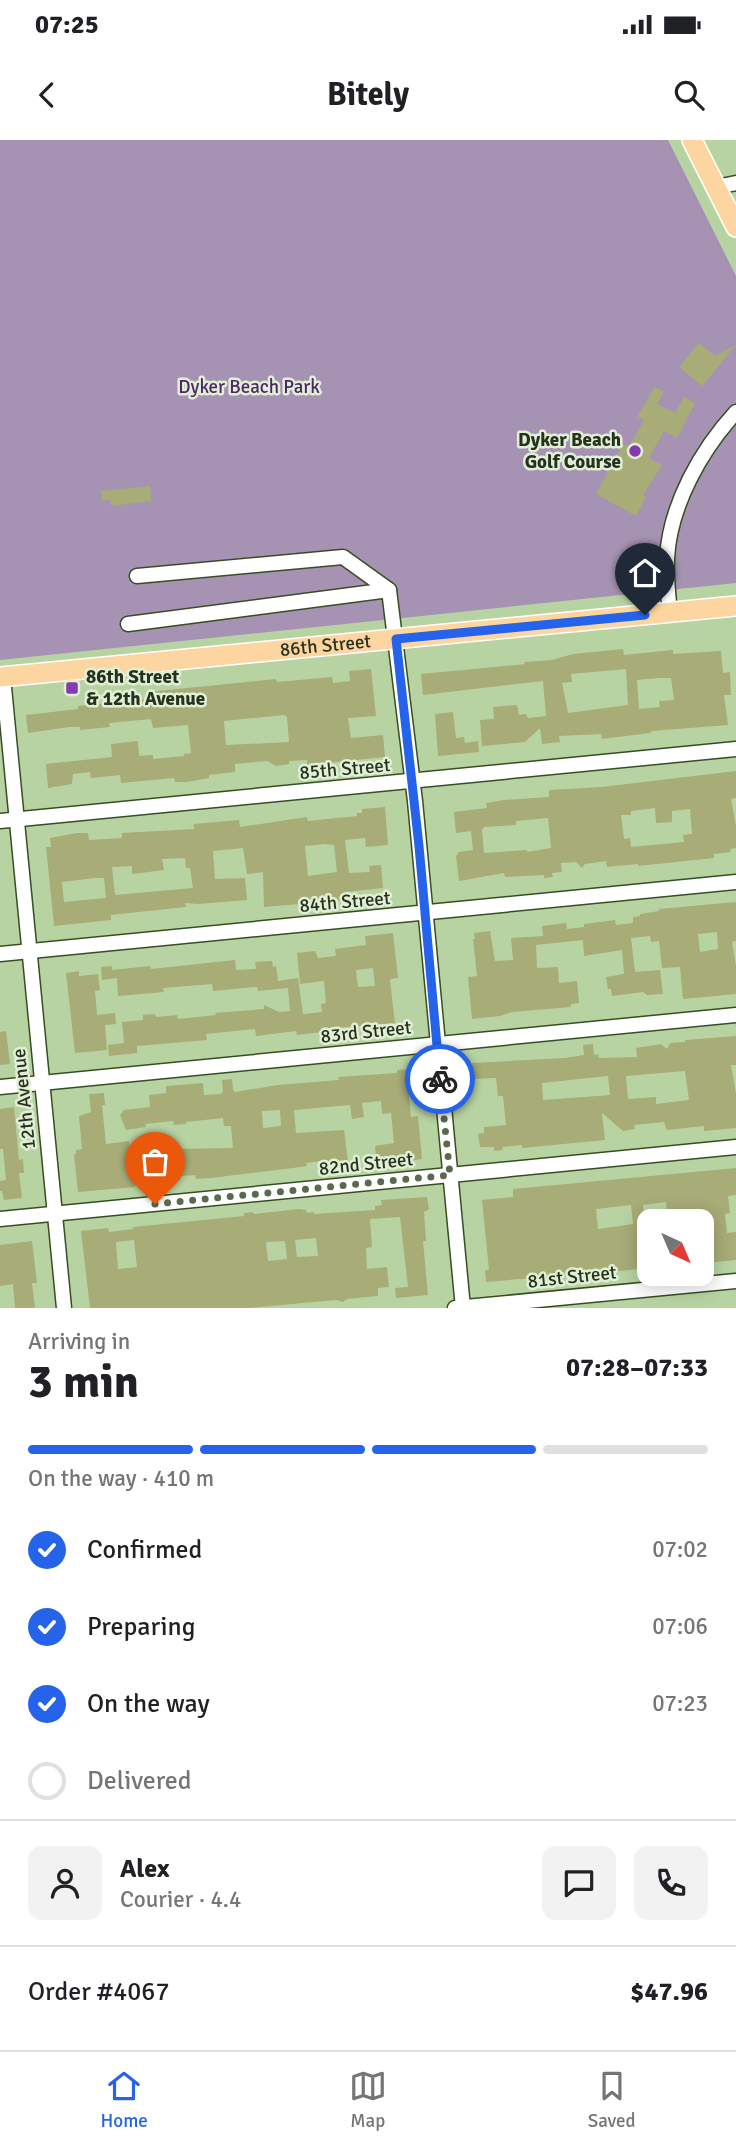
<!DOCTYPE html>
<meta charset="utf-8">
<style>
body{margin:0;font-family:Signika,sans-serif;background:#f2f2f2;color:#202124;height:100vh;display:flex;flex-direction:column;font-size:26px;white-space:nowrap}
*{box-sizing:border-box;margin:0}
p{font-size:23px;color:#757577}
.icon{flex:none;width:38px;height:38px;fill:none;stroke:currentColor;stroke-width:2;stroke-linecap:round;stroke-linejoin:round}
.map{position:relative;height:1168px;overflow:hidden}
.sheet{display:flex;flex-direction:column;background:#fff;flex:1}
.sheet>*{flex:none}
.needle{width:46px;rotate:136deg}
.buttons{position:absolute;left:637px;top:1069px;display:grid;gap:14px}
.buttons a{display:grid;place-items:center;width:77px;height:77px;border-radius:14px;background:#fff;box-shadow:0 4px 18px #0003;font-size:35px}
.pin{position:absolute;display:grid;place-items:center;width:60px;height:60px;color:#fff;margin:-72px -30px;border-radius:50% 50% 50% 0;rotate:-45deg;box-shadow:0 0 7px #0007}
.pin .icon{rotate:45deg}
.courier{position:absolute;display:grid;place-items:center;width:70px;height:70px;margin:-35px;border:5px solid #2563eb;border-radius:50%;background:#fff;color:#222;box-shadow:0 2px 9px #0007}
.summary em{font-style:normal;font-weight:700}
.summary div{display:flex;flex-direction:column-reverse}
.summary{display:flex;align-items:center;justify-content:space-between;height:119px;padding:0 28px}
h1{font-size:46px;font-weight:700;line-height:52px}
.bar{display:grid;grid-template-columns:repeat(4,1fr);gap:10px 7px;align-content:center;height:84px;padding:0 28px}
.bar i{height:9px;border-radius:5px;background:#e0e0e0}
.bar .selected{background:#2563eb}
.bar p{grid-column:span 4}
.line{display:flex;align-items:center;gap:18px;padding:0 28px;border-top:2px solid #e0e0e0}
.line div{flex:1}
.round{display:grid;place-items:center;flex:none;width:74px;height:74px;border-radius:14px;background:#f2f2f2}
ol{padding:0 28px;list-style:none}
li{display:flex;align-items:center;gap:21px;height:77px}
li p{margin-inline-start:auto}
li .icon{padding:7px;border-radius:50%;background:#2563eb;color:#fff;stroke-width:4}
li:last-child{color:#757577}
li i{width:38px;height:38px;border:4px solid #e0e0e0;border-radius:50%}
.status{display:flex;justify-content:space-between;align-items:center;height:49px;padding:0 35px;background:#fff;direction:ltr}
.status svg{height:19px;fill:currentColor}
header{display:flex;justify-content:space-between;align-items:center;height:91px;padding:0 28px;background:#fff;font-size:32px;font-weight:700}
.dock{display:flex;justify-content:space-around;align-items:center;height:98px;border-top:2px solid #e0e0e0;background:#fff;font-size:19px;color:#757577}
.dock a{display:grid;justify-items:center;gap:4px}
.dock .selected{color:#2563eb}
.map>svg:first-child{display:block}
</style>
<div class="status"><b>07:25</b><svg viewBox="0 0 49 12"><path d="M0 12V9h3v3zM5 12V6h3v6zM10 12V3h3v9zM15 12V0h3v12zM26 1h20v11H26zM47 4h2v5h-2z"/></svg></div>
<header><svg class="icon" aria-label="back" viewBox="0 0 24 24"><path d="M15 5l-7 7 7 7"/></svg>Bitely<svg class="icon" aria-label="search" viewBox="0 0 24 24"><circle cx="10" cy="10" r="6"/><path d="M15 15l6 6"/></svg></header>
<div class="map">
<svg width="736" height="1168" viewBox="0 0 736 1168">
<rect width="100%" height="100%" fill="#b8d3a2"/>
<polygon fill="#a693b3" points="0,0 668,0 736,136 736,443 0,520"/>
<g fill="#a8ac77" fill-rule="evenodd">
<polygon points="699,203 715,216 736,205 702,246 679,227"/>
<polygon points="655,247 664,252 657,264 675,273 684,257 695,263 677,298 664,291 649,318 662,325 643,355 646,357 636,376 596,354 623,304 629,307 644,280 638,277 639,273"/>
<polygon points="150,346 151,361 111,366 111,360 102,361 101,351"/>
<path d="M623,509L624,515L673,510V514L721,511L723,533L730,532L731,555H724L728,585L652,591L650,593L602,599L601,594L559,596L560,602L542,604L540,588L525,602L482,606L480,580L494,579L493,567L517,565L519,575L526,574L528,578L546,576L543,541L423,555L421,534L525,524L524,522L552,520L573,514ZM626,529L628,565L568,573L562,543L572,542L571,534ZM659,538H671L674,560L659,561L660,567L639,569L637,540Z"/>
<path d="M371,529L376,576L348,578L351,598L383,595L385,617L307,625V620L289,621V624L276,626L267,621L235,624V632L209,635V638L187,642H175L174,638L121,643L120,635L91,638L90,632L73,634L72,644L48,648L46,624L112,617L111,604L138,601L139,616L153,615V619L184,616V614L191,613L188,585L153,588L151,579L109,583L110,587L80,590V587H69L28,593L26,575L78,569V566L149,559L148,552L276,539L277,542L332,537L333,543L350,541L349,531ZM284,575L287,577L289,602L226,605L224,581Z"/>
<polygon points="453,572 456,598 464,597 465,603 478,601 479,612 438,616 435,574"/>
<path d="M736,631V658L731,659L736,686V708L730,709L731,712L714,714V718L638,726V724L607,727L606,721L585,724L582,728L576,722L561,723L562,732L552,733L553,737L544,738V735L505,737L504,733L459,741L456,716L459,712L473,710L471,691L456,693L454,672L487,668L486,663L504,660L549,657V650L602,647ZM655,668L656,683L672,682V671L690,669L692,694L683,695L684,702L631,707L630,698L624,699L621,675H631V671ZM548,678L551,708L527,712V710L484,713L482,690L484,687L516,685V681Z"/>
<path d="M385,667L388,705L366,707L365,698L345,700L349,733L370,732L369,726L381,725L383,748L346,752L347,760L264,767L263,732L247,734L243,708L213,711L215,739L245,738L247,760L198,764L185,763L186,767L111,775V780L54,786L46,707H51L50,698L77,693H88L89,700L122,698V693L194,689V684L239,680L240,687L307,677L308,681L357,676V673H362V669ZM325,704L334,705L337,732L308,736L305,706ZM185,718L186,728H190L193,748L115,755L112,727L132,726V734L141,733L164,730L162,719ZM95,738H104L106,758L64,762L62,742Z"/>
<path d="M736,762V801L732,802L736,826V854L683,859L680,827L662,828L659,801L651,802L650,796L631,798L635,832L660,830L663,854L647,855L643,852L612,856L611,849H608L606,837L624,834L622,810L584,816L583,800L536,805L537,828L558,827L559,843L577,841L579,863L571,864V867L512,872L500,876L472,879L468,837L477,836L473,799H475L474,793L490,791L495,821L513,820L511,798L543,796L542,786L566,783L567,789L584,787V784L615,780L616,785L633,783V777L640,776V774L659,771V769ZM717,792L718,809L700,812L698,794Z"/>
<path d="M393,793L398,838L391,839L390,841L395,883L321,889L322,892L297,895L296,891L256,896L255,889L206,894L207,900L137,906V913L109,916L108,905L124,903L122,882L143,880V875L155,874L156,877L177,875L178,879L216,875L215,873L264,869V865L279,872L290,871L288,848L258,851L257,847H254L213,851L212,844L163,848L164,852L118,856L117,838L102,840L101,827L112,826V830L150,826L151,829L235,820L236,830L256,829L255,822L272,821L273,827L276,826L278,841L298,838L303,874L322,872L321,864L326,863L324,841L300,844L297,813L315,811L318,818L336,816L335,809L366,805L365,796ZM373,828L375,846L358,847L356,830Z"/>
<polygon points="79,831 79,836 98,834 100,850 95,851 97,875 115,873 116,884 105,885 107,910 75,913 66,833"/>
<polygon points="6,891 10,924 0,925 0,892"/>
<path d="M736,896V925H731L736,954V988L704,991V986L667,990L664,982L634,985L635,989L623,991L602,973L605,1000L522,1008V1005L502,1007L503,1010L494,1011V1007H480L478,994L484,993V987L506,985L503,956H498L496,938L474,939L472,923L565,918L584,915L583,905L593,904L594,915L598,914L599,918L637,917L636,908L661,904L667,909L670,903L685,902V900ZM685,931L689,960L656,964V957L628,959L626,936ZM608,936L610,955L543,960L542,943Z"/>
<path d="M410,929L412,947H408L411,977L418,976L422,1019L395,1022L396,1025L377,1027L375,1006L394,1003L391,973L382,974L381,961L362,963L364,977L352,979L350,965L294,970L296,993L344,990L348,1022L328,1025V1020L306,1023L307,1026L293,1028L211,1038L196,1039L195,1035L159,1038L146,1039V1044L135,1045V1047L78,1052L74,1014H76V1010L82,1009L79,976L91,972L89,954L104,953L105,965H102L106,1004L129,1001L131,1022L152,1020L151,1014L165,1013L174,1011L173,1009L233,1008L231,986H224L223,978L186,982V984L174,985L173,981L145,984L146,987L126,990L120,975L124,970L150,967L149,955L166,953V946L203,943L204,955L221,954L223,951L222,940L232,939L233,950L235,952L278,945L339,940L338,937L397,933V930ZM280,970L281,986L263,988L262,971Z"/>
<polygon points="14,967 19,1020 23,1019 24,1033 19,1033 22,1058 4,1060 2,1051 0,1051 0,1041 6,1040 3,1009 0,1009 0,969"/>
<path d="M736,1028V1055L728,1056L730,1073L725,1074L727,1093L736,1092V1120L706,1123L702,1082H668L666,1062L643,1065L646,1101H649V1128L532,1140V1138L486,1142L485,1130H489L482,1060L513,1057V1049ZM631,1065L633,1084L598,1089L596,1069Z"/>
<path d="M427,1057L429,1069L424,1072L426,1101H423L428,1155L396,1158L395,1148L408,1147L400,1077L370,1079L372,1107L366,1108L367,1129L387,1127L389,1147L378,1148V1156L347,1159L343,1162L336,1160L249,1168H90L81,1091L108,1088L109,1092L133,1089V1087L244,1076V1073L253,1072V1074L299,1069L306,1070L307,1073L314,1072V1074L375,1070V1066L382,1065L381,1060ZM316,1098L318,1116L297,1117L295,1100ZM134,1100L137,1127L118,1129L116,1102ZM285,1101L287,1119L268,1121L266,1102Z"/>
<polygon points="32,1101 37,1143 32,1143 35,1168 15,1168 13,1144 0,1146 0,1105"/>
</g>
<g fill="none" stroke-linecap="round" stroke-linejoin="round">
<g stroke="#374d22" stroke-width="17">
<g id="minor">
<polyline points="716,47 736,43"/>
<polyline points="137,436 343,417 389,450"/>
<path d="M670,472C668,454 666,436 667,418C670,365 701,310 736,272"/>
<polyline points="128,484 389,450 415,661 463,1168"/>
<polyline points="3,537 64,1168"/>
<polyline points="0,681 736,609"/>
<polyline points="0,814 736,742"/>
<polyline points="0,947 736,875"/>
<polyline points="0,1079 736,1007"/>
<polyline points="455,1168 736,1141"/>
</g>
</g>
<g stroke="#fff" stroke-width="22">
<g id="major">
<polyline points="692,0 736,87"/>
<path id="s1" d="M0,537L736,466"/>
</g>
</g>
<use href="#minor" stroke="#fff" stroke-width="14"/>
<use href="#major" stroke="#fdd5a1" stroke-width="19"/>
</g>
<g fill="none" stroke-linecap="round" stroke-linejoin="round">
<polyline stroke="#5a6a4c" stroke-width="7" stroke-dasharray="0 12.6" points="155,1064 450,1035 440,939"/>
<polyline stroke="#2563eb" stroke-width="9" points="440,939 419,706 396,499 645,475"/>
</g>
<g fill="#853bad" stroke="#e0efd6" stroke-width="2.5">
<circle cx="635" cy="311" r="7"/>
<rect x="65" y="541" width="14" height="14" rx="3.5"/>
</g>
<g text-anchor="middle" dominant-baseline="central" stroke-width="5" stroke-linejoin="round" paint-order="stroke">
<g font-size="19" fill="#4e2665" stroke="#e0efd6">
<text x="249" y="247">Dyker Beach Park</text>
</g>
<g font-size="19" font-weight="bold" fill="#27321e" stroke="#e0efd6" text-anchor="end">
<text x="621" y="300">Dyker Beach<tspan x="621" dy="22">Golf Course</tspan></text>
<text x="86" y="537" text-anchor="start">86th Street<tspan x="86" dy="22">&amp; 12th Avenue</tspan></text>
</g>
<g font-size="19" fill="#27321e" stroke="#e0efd6">
<text stroke="none"><textPath href="#s1" startOffset="327">86th Street</textPath></text>
<text transform="translate(345 629) rotate(-5)">85th Street</text>
<text transform="translate(345 762) rotate(-5)">84th Street</text>
<text transform="translate(366 892) rotate(-6)">83rd Street</text>
<text transform="translate(24 959) rotate(-96)">12th Avenue</text>
<text transform="translate(366 1024) rotate(-6)">82nd Street</text>
<text transform="translate(572 1137) rotate(-6)">81st Street</text>
</g>
</g>
</svg>
<div class="buttons">
<a><svg class="needle" viewBox="-14 -14 28 28"><path d="M0-13l5 13h-10z" fill="#e53935"/><path d="M0 13l5-13h-10z" fill="#757577"/></svg></a>
</div>
<div class="pin" style="left:155px;top:1064px;background:#ea580c"><svg class="icon" aria-label="bag" viewBox="0 0 24 24"><path d="M5 8h14l-1 12H6zM9 8a3 3 0 0 1 6 0"/></svg></div>
<div class="pin" style="left:645px;top:475px;background:#1f2937"><svg class="icon" aria-label="home" viewBox="0 0 24 24"><path d="M3 11l9-7 9 7M6 9v11h12V9"/></svg></div>
<div class="courier" style="left:440px;top:939px"><svg class="icon" aria-label="bike" viewBox="0 0 24 24"><circle cx="6" cy="16" r="4"/><circle cx="18" cy="16" r="4"/><path d="M6 16l4-8h5l3 8M10 8l3 8H6M13 5h3"/></svg></div>
</div>
<section class="sheet">
<div class="summary"><div><h1>3 min</h1><p>Arriving in</p></div><em>07:28–07:33</em></div>
<div class="bar"><i class="selected"></i><i class="selected"></i><i class="selected"></i><i></i><p>On the way · 410 m</p></div>
<ol>
<li><svg class="icon" aria-label="check" viewBox="0 0 24 24"><path d="M5 12l5 5 9-10"/></svg>Confirmed<p>07:02</p></li>
<li><svg class="icon" aria-label="check" viewBox="0 0 24 24"><path d="M5 12l5 5 9-10"/></svg>Preparing<p>07:06</p></li>
<li><svg class="icon" aria-label="check" viewBox="0 0 24 24"><path d="M5 12l5 5 9-10"/></svg>On the way<p>07:23</p></li>
<li><i></i>Delivered</li>
</ol>
<div class="line" style="height:126px"><a class="round"><svg class="icon" aria-label="person" viewBox="0 0 24 24"><circle cx="12" cy="8" r="4"/><path d="M4 21q1-7 8-7t8 7"/></svg></a><div><b>Alex</b><p>Courier · 4.4</p></div><a class="round"><svg class="icon" aria-label="chat" viewBox="0 0 24 24"><path d="M4 5h16v11H9l-5 4z"/></svg></a><a class="round"><svg class="icon" aria-label="phone" viewBox="0 0 24 24"><path d="M5 4h4l2 5-3 2q2 4 5 5l2-3 5 2v4C11 20 4 13 5 4z"/></svg></a></div>
<div class="line" style="height:91px"><div>Order #4067</div><b>$47.96</b></div>
</section>
<nav class="dock">
<a class="selected"><svg class="icon" aria-label="home" viewBox="0 0 24 24"><path d="M3 11l9-7 9 7M6 9v11h12V9"/></svg>Home</a>
<a><svg class="icon" aria-label="map" viewBox="0 0 24 24"><path d="M3 6l6-2 6 2 6-2v14l-6 2-6-2-6 2zM9 4v14M15 6v14"/></svg>Map</a>
<a><svg class="icon" aria-label="saved" viewBox="0 0 24 24"><path d="M7 4h10v16l-5-4-5 4z"/></svg>Saved</a>
</nav>
